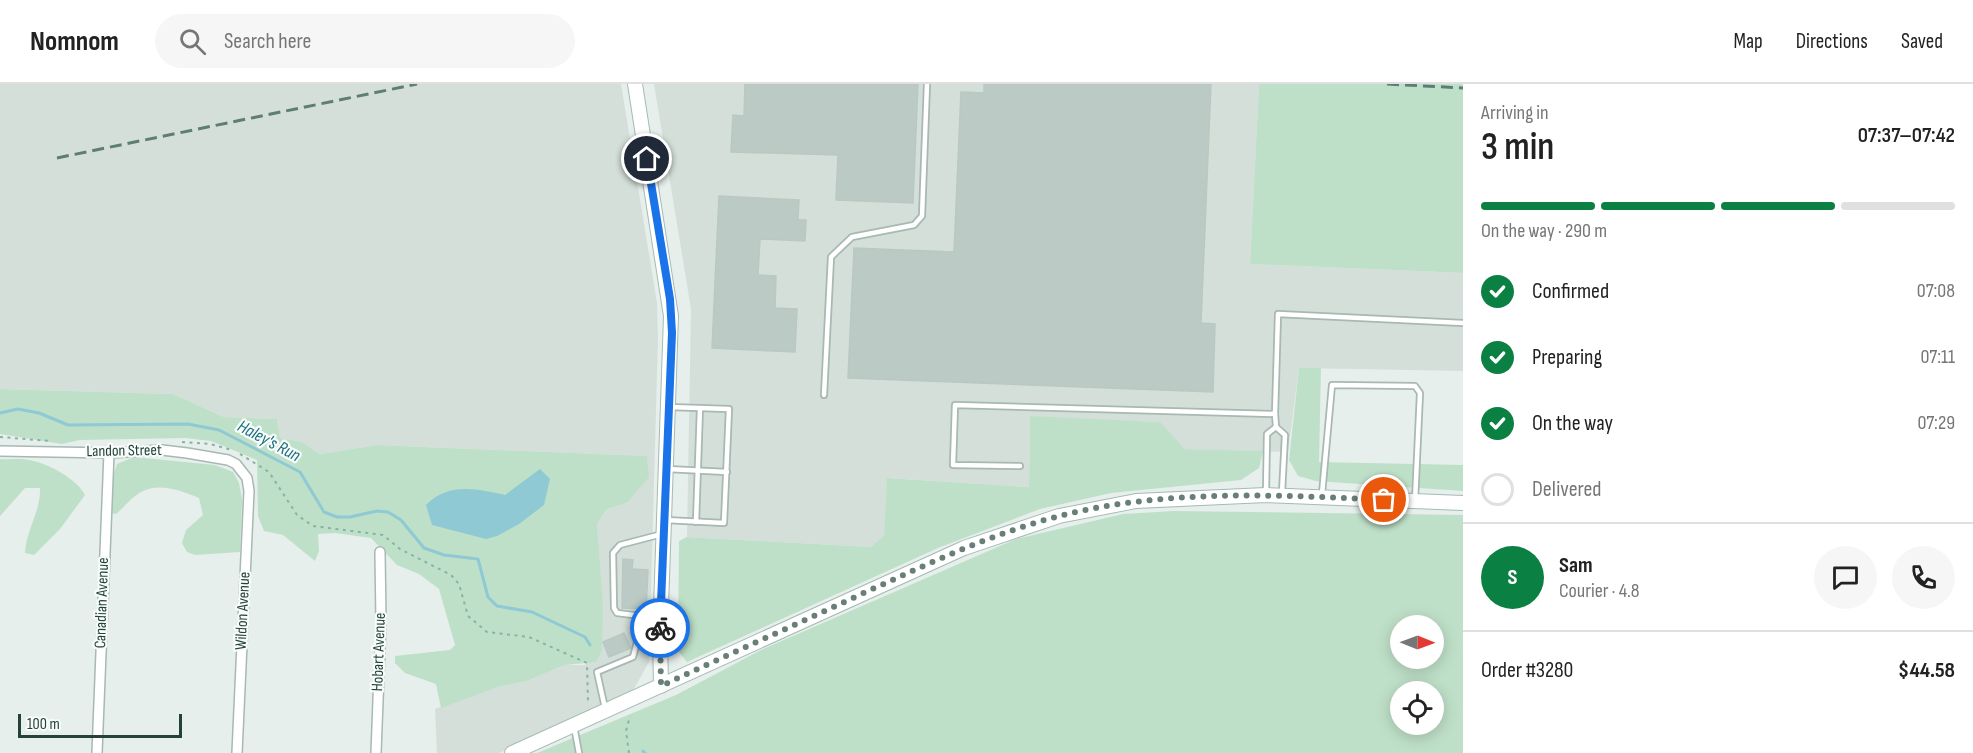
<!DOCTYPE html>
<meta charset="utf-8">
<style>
body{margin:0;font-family:"Sofia Sans Condensed",sans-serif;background:#f6f6f6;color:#222;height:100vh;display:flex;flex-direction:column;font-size:22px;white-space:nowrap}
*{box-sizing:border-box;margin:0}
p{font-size:20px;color:#767676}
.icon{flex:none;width:33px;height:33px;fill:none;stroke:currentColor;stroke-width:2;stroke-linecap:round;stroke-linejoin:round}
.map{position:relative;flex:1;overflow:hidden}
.sheet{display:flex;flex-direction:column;background:#fff;width:510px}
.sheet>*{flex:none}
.needle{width:39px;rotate:91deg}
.controls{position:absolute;left:1390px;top:531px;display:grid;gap:12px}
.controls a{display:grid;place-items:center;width:54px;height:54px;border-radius:50%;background:#fff;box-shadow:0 3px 15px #0003;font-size:30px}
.scale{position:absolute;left:18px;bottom:15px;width:164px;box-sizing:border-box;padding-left:6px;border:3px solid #24423a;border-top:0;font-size:16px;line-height:21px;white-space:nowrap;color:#24423a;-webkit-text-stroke:4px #f7fbf9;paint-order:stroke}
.pin{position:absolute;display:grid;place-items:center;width:51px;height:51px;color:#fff;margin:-26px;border:3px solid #fff;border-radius:50%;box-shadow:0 2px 6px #0007}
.courier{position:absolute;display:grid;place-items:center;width:60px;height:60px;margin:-30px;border:4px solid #1a73e8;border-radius:50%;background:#fff;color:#222;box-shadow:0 2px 8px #0007}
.summary em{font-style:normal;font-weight:600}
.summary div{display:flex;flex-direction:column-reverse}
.summary{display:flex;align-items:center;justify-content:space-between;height:102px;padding:0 18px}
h1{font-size:39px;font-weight:600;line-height:45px}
.bar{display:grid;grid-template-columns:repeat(4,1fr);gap:9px 6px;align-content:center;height:72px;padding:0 18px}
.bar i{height:8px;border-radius:4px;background:#e0e0e0}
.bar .active{background:#0b8043}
.bar p{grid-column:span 4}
.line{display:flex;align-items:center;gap:15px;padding:0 18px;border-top:2px solid #e0e0e0}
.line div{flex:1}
.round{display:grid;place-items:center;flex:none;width:63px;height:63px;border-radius:32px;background:#f6f6f6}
ol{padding:0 18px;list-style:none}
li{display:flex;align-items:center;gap:18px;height:66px}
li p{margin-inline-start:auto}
li .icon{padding:6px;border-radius:50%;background:#0b8043;color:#fff;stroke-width:4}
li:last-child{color:#767676}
li i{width:33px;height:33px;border:3px solid #e0e0e0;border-radius:50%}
header{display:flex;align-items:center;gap:36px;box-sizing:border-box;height:84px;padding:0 30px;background:#fff;border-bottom:2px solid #e0e0e0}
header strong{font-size:28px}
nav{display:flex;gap:33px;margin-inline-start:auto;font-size:21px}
.search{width:420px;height:54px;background:#f6f6f6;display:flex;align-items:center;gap:15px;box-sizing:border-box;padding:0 21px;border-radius:33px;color:#767676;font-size:22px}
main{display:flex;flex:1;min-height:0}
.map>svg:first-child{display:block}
</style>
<header>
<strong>Nomnom</strong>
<div class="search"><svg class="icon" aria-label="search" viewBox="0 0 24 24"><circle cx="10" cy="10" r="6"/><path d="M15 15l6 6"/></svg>Search here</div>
<nav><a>Map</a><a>Directions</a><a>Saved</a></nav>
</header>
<main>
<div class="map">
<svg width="1463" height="669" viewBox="0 0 1463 669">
<rect width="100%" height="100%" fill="#e6efeb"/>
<g fill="#d4dfda">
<polygon points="0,0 621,0 657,219 658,254 649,578 631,610 499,669 437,669 435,625 498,603 527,597 565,581 585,581 602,542 597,440 607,425 627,419 647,372 377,361 320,370 302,358 280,354 277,335 224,333 173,310 0,305"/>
<polygon points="654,0 1259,0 1250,180 1463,189 1463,287 1299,284 1288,368 1185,365 1159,338 1030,333 1029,403 888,394 884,451 871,463 687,453 691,225"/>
</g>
<g fill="#bfe0c8" fill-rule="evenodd">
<polygon points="1259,0 1463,0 1463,189 1250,180"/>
<polygon points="1299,284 1321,284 1319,378 1463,381 1463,407 1316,397 1298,392 1289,376"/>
<polygon points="0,305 173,310 224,333 277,335 280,354 302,358 320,370 377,361 647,372 649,393 627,419 607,425 597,440 603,521 602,566 596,578 565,581 527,597 498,603 441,624 436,600 405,589 395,579 395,572 450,566 455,561 439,505 419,490 397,481 371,454 335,449 318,450 319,467 315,477 283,451 264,447 258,432 257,376 211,357 185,354 80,356 62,360 0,350"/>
<polygon points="1030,332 1160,338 1185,365 1263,367 1259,384 1241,396 1111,409 1040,425 938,464 687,578 678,567 679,457 687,453 871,463 884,451 887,394 1029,403"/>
<path d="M134,373L215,381L233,388L239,399L242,415L240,468L195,471L187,468L182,459L186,446L203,431L199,414C178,405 152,396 134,413C127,418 123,425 116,430L110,429L112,395L117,380Z"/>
<path d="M0,375C9,376 20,374 29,376C48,379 77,395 85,411L60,445L34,471L25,469C26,446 41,427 40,404H25L0,432Z"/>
<path d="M1174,427L1463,431V669H537L676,611L761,566L1016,455L1123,430ZM1401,542H1434V574H1401ZM1401,608H1434V640H1401Z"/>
</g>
<path fill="#8ec9d4" d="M540,385L550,395L544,421L519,440L497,452L486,455L432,441L426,421C449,398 476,405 505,411Z"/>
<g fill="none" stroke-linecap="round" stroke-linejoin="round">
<g stroke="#8ec9d4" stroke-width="3">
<polyline points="0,329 18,325 39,329 68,341 188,340 219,346 300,388 324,428 337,433 350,433 377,427 388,428 401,436 424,464 444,471 478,475 488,513 497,522 532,528 585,553 590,561"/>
<polyline points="643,667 645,669"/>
</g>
</g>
<g fill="#bbcac4" stroke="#b8c9c2" stroke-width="1.5">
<polygon points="745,0 918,0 913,119 836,116 838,71 731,68 733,31 744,32"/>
<polygon points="984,0 1211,0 1201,239 1215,240 1213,308 848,294 854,164 954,168 961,8 984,9"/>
<polygon points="719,112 799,116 798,136 806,136 805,157 760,155 758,191 776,192 775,224 797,225 795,268 712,264"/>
<polygon points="623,475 633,476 632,485 648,486 646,525 622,524"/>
<polygon points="624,549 631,564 609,573 603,558"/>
</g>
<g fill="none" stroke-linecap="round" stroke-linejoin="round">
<g stroke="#a8b8b2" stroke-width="8">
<g id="lane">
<polyline points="824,311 831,173 852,153 914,141 922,132 927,0"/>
<polyline points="1275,330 1278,230 1463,239"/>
<polyline points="1020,382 953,381 955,321 1275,330 1276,343"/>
<polyline points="667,385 727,388"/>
<polyline points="1266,408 1267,350 1276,343 1285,351 1282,409"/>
<polyline points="1322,410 1332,301 1415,302 1420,309 1415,417"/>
<polyline points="665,436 724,439 729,325 669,323"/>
<polyline points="696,438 700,324"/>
<polyline points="657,534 617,529 614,524 613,469 620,461 662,450"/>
<polyline points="605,624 597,588 633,573 637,558 659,552"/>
<polyline points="574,642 579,669"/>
</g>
</g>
<g stroke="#a8b8b2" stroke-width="12">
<g id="street">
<polyline points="0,367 109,369 162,366 187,369 228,376 236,380 247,394 249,407 237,669"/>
<polyline points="97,669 109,369"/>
<polyline points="376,669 381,538 380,468"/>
</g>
</g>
<g stroke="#a4bbb3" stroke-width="16">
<g id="secondary">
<polyline points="635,0 671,232 660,552 661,602"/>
<polyline points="512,669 964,464 1059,432 1136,417 1266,411 1463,419"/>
</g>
</g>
<g stroke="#86b3a5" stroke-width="2" stroke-dasharray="3 4.5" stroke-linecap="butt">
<polyline points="0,353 50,357"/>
<polyline points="182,358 210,360 232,366"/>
<polyline points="240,370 269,388 297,431 313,442 383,451 400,465 451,491 459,500 468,532 487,548 529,553 587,579 588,619"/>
<polyline points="629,669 626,647 630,632"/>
</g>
<use href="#lane" stroke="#fff" stroke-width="4.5"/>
<use href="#street" stroke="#fff" stroke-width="9"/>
<use href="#secondary" stroke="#fff" stroke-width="14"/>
<g stroke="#5f7d75" stroke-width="3" stroke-dasharray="12 6" stroke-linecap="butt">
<polyline points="1387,0 1463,4"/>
<polyline points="57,74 417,0"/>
</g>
</g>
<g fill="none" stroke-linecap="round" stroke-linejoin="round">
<path stroke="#687f78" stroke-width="6" stroke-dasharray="0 10.8" d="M660,544L661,602C730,570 799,539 868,507C939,475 1008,442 1085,426C1183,406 1285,411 1384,416"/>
<polyline stroke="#1a73e8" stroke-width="8" points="647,75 670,215 672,249 660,544"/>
</g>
<g text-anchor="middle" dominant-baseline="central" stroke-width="4.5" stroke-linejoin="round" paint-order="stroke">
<g font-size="16" fill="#24423a" stroke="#f7fbf9">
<text transform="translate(124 367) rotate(-1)">Landon Street</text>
<text transform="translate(102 519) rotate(-88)">Canadian Avenue</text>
<text transform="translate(243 527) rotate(-87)">Wildon Avenue</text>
<text transform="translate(379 568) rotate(-88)">Hobart Avenue</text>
</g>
<g font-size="18" font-style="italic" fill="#1c6f80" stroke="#f7fbf9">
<text transform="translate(269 357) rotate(28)">Haley's Run</text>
</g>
</g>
</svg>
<div class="controls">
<a><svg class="needle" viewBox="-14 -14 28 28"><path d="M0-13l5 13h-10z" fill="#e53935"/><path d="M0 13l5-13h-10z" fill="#767676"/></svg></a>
<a><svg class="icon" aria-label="locate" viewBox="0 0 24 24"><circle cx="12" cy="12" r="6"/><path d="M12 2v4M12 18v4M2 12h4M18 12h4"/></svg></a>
</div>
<div class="scale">100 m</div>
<div class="pin" style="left:1384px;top:416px;background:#ea580c"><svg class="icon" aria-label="bag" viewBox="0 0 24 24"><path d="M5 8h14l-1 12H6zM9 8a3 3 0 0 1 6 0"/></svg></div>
<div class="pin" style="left:647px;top:75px;background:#1f2937"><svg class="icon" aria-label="home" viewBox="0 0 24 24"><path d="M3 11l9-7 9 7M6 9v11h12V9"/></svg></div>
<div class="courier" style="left:660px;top:544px"><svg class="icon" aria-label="bike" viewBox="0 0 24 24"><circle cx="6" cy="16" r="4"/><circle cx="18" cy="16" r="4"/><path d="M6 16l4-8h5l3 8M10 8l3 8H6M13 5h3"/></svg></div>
</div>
<section class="sheet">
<div class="summary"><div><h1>3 min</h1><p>Arriving in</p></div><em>07:37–07:42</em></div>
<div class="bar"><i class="active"></i><i class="active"></i><i class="active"></i><i></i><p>On the way · 290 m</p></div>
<ol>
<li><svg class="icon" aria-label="check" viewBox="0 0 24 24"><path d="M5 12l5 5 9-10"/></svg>Confirmed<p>07:08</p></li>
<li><svg class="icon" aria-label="check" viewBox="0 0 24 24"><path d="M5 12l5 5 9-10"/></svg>Preparing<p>07:11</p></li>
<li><svg class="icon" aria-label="check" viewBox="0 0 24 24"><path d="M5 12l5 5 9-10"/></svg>On the way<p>07:29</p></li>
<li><i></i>Delivered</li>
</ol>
<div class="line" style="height:108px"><b class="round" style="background:#0b8043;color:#fff">S</b><div><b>Sam</b><p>Courier · 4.8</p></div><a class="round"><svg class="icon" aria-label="chat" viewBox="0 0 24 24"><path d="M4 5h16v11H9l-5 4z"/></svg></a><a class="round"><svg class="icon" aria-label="phone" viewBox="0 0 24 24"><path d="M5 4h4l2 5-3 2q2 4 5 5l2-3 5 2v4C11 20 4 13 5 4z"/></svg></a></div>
<div class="line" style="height:78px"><div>Order #3280</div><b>$44.58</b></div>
</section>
</main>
